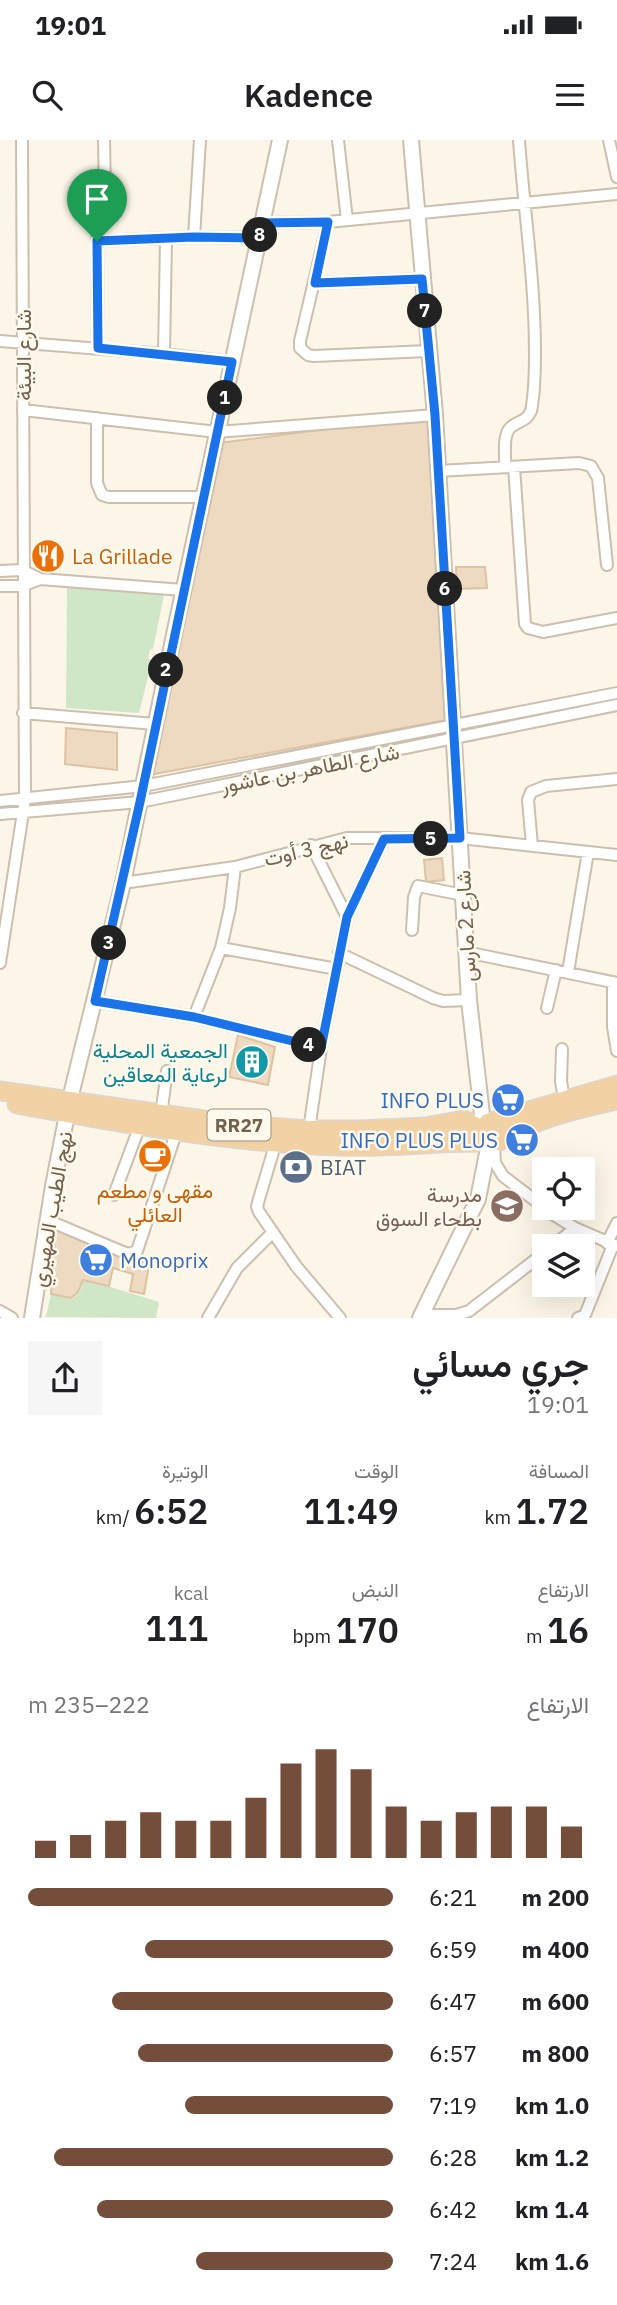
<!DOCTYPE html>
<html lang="ar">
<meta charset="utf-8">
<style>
body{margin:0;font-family:"IBM Plex Sans",Vazirmatn,sans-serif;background:#f6f6f6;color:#202124;direction:rtl;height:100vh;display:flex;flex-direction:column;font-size:26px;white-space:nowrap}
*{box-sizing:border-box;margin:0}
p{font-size:23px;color:#757577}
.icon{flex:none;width:38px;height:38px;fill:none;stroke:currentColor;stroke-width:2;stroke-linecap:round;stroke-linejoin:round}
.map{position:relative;height:1178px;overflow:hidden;direction:ltr}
.panel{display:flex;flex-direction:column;background:#fff;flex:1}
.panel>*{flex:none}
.fabs{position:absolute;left:532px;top:1017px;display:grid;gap:14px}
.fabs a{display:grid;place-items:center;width:63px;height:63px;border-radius:0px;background:#fff;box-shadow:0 7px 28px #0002;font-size:35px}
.pin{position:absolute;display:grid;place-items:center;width:60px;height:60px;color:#fff;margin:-72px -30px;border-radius:50% 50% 50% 0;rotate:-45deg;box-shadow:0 0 7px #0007}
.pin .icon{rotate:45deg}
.km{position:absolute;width:35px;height:35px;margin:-18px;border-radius:50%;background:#222;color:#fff;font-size:19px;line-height:35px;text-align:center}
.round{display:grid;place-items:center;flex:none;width:74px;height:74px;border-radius:0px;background:#f6f6f6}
.headline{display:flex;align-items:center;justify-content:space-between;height:119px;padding:0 28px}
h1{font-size:38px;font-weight:600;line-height:52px}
.metrics{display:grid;grid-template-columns:repeat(3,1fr);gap:10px;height:119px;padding:7px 28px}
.metrics div{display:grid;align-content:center}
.metrics b{font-size:35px;font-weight:600}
.metrics small{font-size:19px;font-weight:400}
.metrics p{font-size:19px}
.chart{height:196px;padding:14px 28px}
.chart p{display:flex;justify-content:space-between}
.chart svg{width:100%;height:126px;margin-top:7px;stroke:#744e3a;stroke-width:6}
ul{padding:0 28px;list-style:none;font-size:23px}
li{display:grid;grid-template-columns:112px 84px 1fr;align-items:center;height:52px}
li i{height:18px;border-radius:9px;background:#744e3a}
.status{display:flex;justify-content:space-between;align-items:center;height:49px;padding:0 35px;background:#fff;direction:ltr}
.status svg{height:19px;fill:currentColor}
header{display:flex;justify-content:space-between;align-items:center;height:91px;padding:0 28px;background:#fff;font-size:32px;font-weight:600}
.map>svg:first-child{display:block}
.green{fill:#cfe7c6}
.building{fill:#eed9c1;stroke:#dfc2a2;stroke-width:2}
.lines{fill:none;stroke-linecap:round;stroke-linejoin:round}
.minor-casing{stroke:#ccbfae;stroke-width:14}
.tertiary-casing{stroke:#ccbfae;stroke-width:18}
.trunk-casing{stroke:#dbd6d1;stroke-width:21}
.minor{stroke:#fff;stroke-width:10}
.tertiary{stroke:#fff;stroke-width:14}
.trunk{stroke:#f2d2a4;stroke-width:18}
.route-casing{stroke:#fff;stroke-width:14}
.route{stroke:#1a73e8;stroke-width:9}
.labels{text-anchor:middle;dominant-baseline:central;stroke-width:5;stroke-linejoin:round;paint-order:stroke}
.shield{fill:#fef9ed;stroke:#9d8e7d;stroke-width:2}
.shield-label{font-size:19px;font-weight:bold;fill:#73604d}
.street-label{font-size:21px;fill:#73604d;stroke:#fef9ed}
.food-label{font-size:21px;fill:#c56008;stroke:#fef9ed;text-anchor:start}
.culture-label{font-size:21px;fill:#0d838f;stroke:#fef9ed;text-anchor:end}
.shop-label{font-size:21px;fill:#366cbe;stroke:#fef9ed;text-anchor:end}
.service-label{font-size:21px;fill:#4e5e75;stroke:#fef9ed;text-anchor:start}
.education-label{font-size:21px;fill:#785e54;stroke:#fef9ed;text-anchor:end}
</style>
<div class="status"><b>19:01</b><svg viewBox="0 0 49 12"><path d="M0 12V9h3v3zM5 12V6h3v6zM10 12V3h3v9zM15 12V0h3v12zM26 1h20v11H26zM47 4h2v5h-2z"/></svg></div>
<header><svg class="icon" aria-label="menu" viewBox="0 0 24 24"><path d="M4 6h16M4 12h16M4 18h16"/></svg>Kadence<svg class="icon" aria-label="search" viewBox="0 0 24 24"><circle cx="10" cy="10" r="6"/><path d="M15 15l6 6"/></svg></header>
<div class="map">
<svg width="617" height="1178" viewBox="0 0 617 1178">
<rect width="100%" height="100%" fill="#fbf6e7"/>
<!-- green -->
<path class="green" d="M67,446l97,9 -11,54 -3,1 -2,8 4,3 -13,52 -73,-5z
M85,1139l74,23 -3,16 -110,-1 5,-23 21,5 8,-8z"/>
<!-- building -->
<path class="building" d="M434,275l18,304 -303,56 70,-332z
M456,427h29l2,21 -30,1z
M66,588l51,5v37l-52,-6z
M442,718l2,22 -18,2 -2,-22z
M238,895l37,12 -7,38 -39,-8z
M56,1085l77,31 16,10 -5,28 -14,-3 3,-17 -20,-6 -4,18 -26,-6 -5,12 -7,6 -20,-4z"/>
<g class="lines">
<!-- minor casing -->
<g class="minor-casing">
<path id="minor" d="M338,0l9,80
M609,0l8,37
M328,82l-28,119v7l8,7 6,1 114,-5
M262,83l66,-1 289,-28
M194,97l6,-97
M97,101l8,-50 -1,-51
M315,143l107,-4
M0,201l164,13 68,8
M98,209l-1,-108 97,-4 65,1
M164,214l2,-115
M23,270l194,22 218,-17
M97,278v65l5,12 7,2h94
M505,327c1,-12 -4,-36 9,-42 8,-5 13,-5 17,-14 4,-19 4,-40 4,-59 0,-71 -11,-141 -16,-212
M514,327l11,157 3,4 15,4 74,-14
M438,331l141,-8 12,3 7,12 9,87
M0,431l22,-1 18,9 143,11
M0,446h22l18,-7
M23,573l132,11
M0,661l143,-15 474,-93
M0,674l140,-12 477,-97
M311,705l36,72
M532,706l-4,-46 3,-8 15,-6 71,-7
M123,743l112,-16 112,-29h113l157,17
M412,790l2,-33 4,-11 45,9
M221,808l116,21
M466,812l151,31
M339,813l94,45 10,3 26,-1
M0,823l25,-164 -3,-659
M568,832l20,-120
M613,842v45l4,24
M95,861l99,16 127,31
M547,868l9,-38
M194,877l27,-69 9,-40 5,-41
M562,909l-1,32 3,19
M161,975l6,-44
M309,990l12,-82 26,-131 37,-78
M276,1002l-17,57 -2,8 2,5 37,54 44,52
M494,1006l1,17 8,13 51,39 21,13 42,18
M114,1055l26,-70
M47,1080l76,32 6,2 8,-3 40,-121
M607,1103l10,-20
M553,1106l22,-18
M0,1171l12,7
M422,1175h34l13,-4 75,-58
M208,1178l29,-50 36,-36
M578,1178l7,-3 28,-70"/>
</g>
<!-- tertiary casing -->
<g class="tertiary-casing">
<path id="tertiary" d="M411,0l24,275 34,585 14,124
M32,1178l21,-132 17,-87 53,-216 52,-253 105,-490
M420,1178l58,-119 10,-51"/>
</g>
<!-- trunk casing -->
<g class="trunk-casing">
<path id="trunk" d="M0,951l238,34 71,5h51l65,-3 39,-7 14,8
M17,964c106,19 214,39 322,42 46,2 92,-4 138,-4
M488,983l129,-38
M499,1001c37,-23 76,-32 118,-41"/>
</g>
<!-- minor -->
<use href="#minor" class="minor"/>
<!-- tertiary -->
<use href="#tertiary" class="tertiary"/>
<!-- trunk -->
<use href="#trunk" class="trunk"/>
</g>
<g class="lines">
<!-- route casing -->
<g class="route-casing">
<path id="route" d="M328,82l-13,61 107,-4 13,136 25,423 -76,1 -37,78 -26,131 -127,-31 -99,-16 45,-199 92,-440 -134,-14 -1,-107 97,-4 65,1 3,-15z"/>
</g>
<!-- route -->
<use href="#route" class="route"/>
</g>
<!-- icons -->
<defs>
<g id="restaurant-disc" transform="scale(1.75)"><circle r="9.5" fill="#e8710a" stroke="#fef9ed"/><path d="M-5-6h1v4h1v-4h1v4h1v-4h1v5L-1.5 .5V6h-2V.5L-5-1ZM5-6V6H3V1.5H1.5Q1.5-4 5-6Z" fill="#fff"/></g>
<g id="building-disc" transform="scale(1.75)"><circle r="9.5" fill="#0f9aa8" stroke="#fef9ed"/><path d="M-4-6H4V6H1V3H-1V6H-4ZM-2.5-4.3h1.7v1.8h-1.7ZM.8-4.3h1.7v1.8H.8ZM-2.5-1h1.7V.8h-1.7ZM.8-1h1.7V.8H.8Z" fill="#fff"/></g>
<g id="supermarket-disc" transform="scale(1.75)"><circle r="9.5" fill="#3f7fe0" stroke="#fef9ed"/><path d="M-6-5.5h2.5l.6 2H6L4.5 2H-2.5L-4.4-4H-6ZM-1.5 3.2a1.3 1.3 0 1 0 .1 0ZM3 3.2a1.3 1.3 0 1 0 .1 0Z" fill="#fff"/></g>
<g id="cafe-disc" transform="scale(1.75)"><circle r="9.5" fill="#e8710a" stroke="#fef9ed"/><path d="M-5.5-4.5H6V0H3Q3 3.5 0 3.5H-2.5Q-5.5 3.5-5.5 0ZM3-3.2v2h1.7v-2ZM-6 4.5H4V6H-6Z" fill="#fff"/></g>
<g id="bank-disc" transform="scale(1.75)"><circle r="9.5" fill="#5c6f8a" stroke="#fef9ed"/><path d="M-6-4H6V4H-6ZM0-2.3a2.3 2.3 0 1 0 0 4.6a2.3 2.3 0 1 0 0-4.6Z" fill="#fff"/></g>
<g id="school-disc" transform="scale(1.75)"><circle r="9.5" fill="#8d6e63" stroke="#fef9ed"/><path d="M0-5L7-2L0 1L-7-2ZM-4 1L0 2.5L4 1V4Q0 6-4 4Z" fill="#fff"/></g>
</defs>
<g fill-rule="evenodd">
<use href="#restaurant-disc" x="48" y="416"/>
<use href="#building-disc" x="252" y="922"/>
<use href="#supermarket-disc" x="508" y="960"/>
<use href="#supermarket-disc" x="522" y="1000"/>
<use href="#cafe-disc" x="155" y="1016"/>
<use href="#bank-disc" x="296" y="1027"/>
<use href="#school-disc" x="507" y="1066"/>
<use href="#supermarket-disc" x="96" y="1120"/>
</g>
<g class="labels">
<!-- shield labels -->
<rect class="shield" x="207.5" y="969.5" width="63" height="31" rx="5"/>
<g class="shield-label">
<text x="239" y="985">RR27</text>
</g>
<!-- street labels -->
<g class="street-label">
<text transform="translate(23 215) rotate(-90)">شارع البيئة</text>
<text transform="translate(310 628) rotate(-11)">شارع الطاهر بن عاشور</text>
<text transform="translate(306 709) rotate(-13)">نهج 3 أوت</text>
<text transform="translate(465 786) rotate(-93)">شارع 2 مارس</text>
<text transform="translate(51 1069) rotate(-80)">نهج الطيب المهيري</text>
</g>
<!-- food labels -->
<g class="food-label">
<text x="72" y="416">La Grillade</text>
<text x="155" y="1050" text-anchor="middle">مقهى و مطعم<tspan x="155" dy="24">العائلي</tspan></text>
</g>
<!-- culture labels -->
<g class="culture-label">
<text x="228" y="910">الجمعية المحلية<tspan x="228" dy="24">لرعاية المعاقين</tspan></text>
</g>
<!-- shop labels -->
<g class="shop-label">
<text x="484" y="960">INFO PLUS</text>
<text x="498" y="1000">INFO PLUS PLUS</text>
<text x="120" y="1120" text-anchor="start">Monoprix</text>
</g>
<!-- service labels -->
<g class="service-label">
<text x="320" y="1027">BIAT</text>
</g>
<!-- education labels -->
<g class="education-label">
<text x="482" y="1054">مدرسة<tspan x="482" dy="24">بطحاء السوق</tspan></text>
</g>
</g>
</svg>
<div class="fabs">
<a><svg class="icon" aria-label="locate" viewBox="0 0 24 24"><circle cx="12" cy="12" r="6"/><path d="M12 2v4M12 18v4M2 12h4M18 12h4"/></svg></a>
<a><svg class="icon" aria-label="layers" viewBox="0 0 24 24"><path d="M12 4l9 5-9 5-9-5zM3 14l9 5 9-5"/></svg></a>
</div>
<div class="pin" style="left:97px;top:101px;background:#1e9e55"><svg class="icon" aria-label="arrive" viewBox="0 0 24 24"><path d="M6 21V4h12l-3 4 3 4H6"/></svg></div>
<b class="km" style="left:225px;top:258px">1</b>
<b class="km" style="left:166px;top:530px">2</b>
<b class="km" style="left:109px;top:803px">3</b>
<b class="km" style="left:309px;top:905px">4</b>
<b class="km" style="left:431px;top:699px">5</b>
<b class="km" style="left:445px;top:449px">6</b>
<b class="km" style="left:425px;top:171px">7</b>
<b class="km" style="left:260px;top:95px">8</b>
</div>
<section class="panel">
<div class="headline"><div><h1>جري مسائي</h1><p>19:01</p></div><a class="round"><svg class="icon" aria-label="share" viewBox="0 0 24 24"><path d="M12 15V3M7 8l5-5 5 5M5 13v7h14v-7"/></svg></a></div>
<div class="metrics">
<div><p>المسافة</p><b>1.72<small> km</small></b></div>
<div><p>الوقت</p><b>11:49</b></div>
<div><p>الوتيرة</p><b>6:52<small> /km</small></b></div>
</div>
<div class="metrics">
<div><p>الارتفاع</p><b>16<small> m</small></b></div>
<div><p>النبض</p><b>170<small> bpm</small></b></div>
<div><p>kcal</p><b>111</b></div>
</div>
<div class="chart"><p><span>الارتفاع</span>222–235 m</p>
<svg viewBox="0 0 160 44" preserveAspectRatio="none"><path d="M5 44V38M15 44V36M25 44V31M35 44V28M45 44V31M55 44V31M65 44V23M75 44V11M85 44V6M95 44V13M105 44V26M115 44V31M125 44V28M135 44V26M145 44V26M155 44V33"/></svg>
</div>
<ul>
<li><b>200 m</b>6:21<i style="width:100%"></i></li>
<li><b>400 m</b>6:59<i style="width:68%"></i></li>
<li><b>600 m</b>6:47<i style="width:77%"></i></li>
<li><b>800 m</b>6:57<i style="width:70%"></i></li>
<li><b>1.0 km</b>7:19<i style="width:57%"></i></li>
<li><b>1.2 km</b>6:28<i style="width:93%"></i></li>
<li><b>1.4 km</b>6:42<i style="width:81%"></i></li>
<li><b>1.6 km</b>7:24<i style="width:54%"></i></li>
</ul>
</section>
